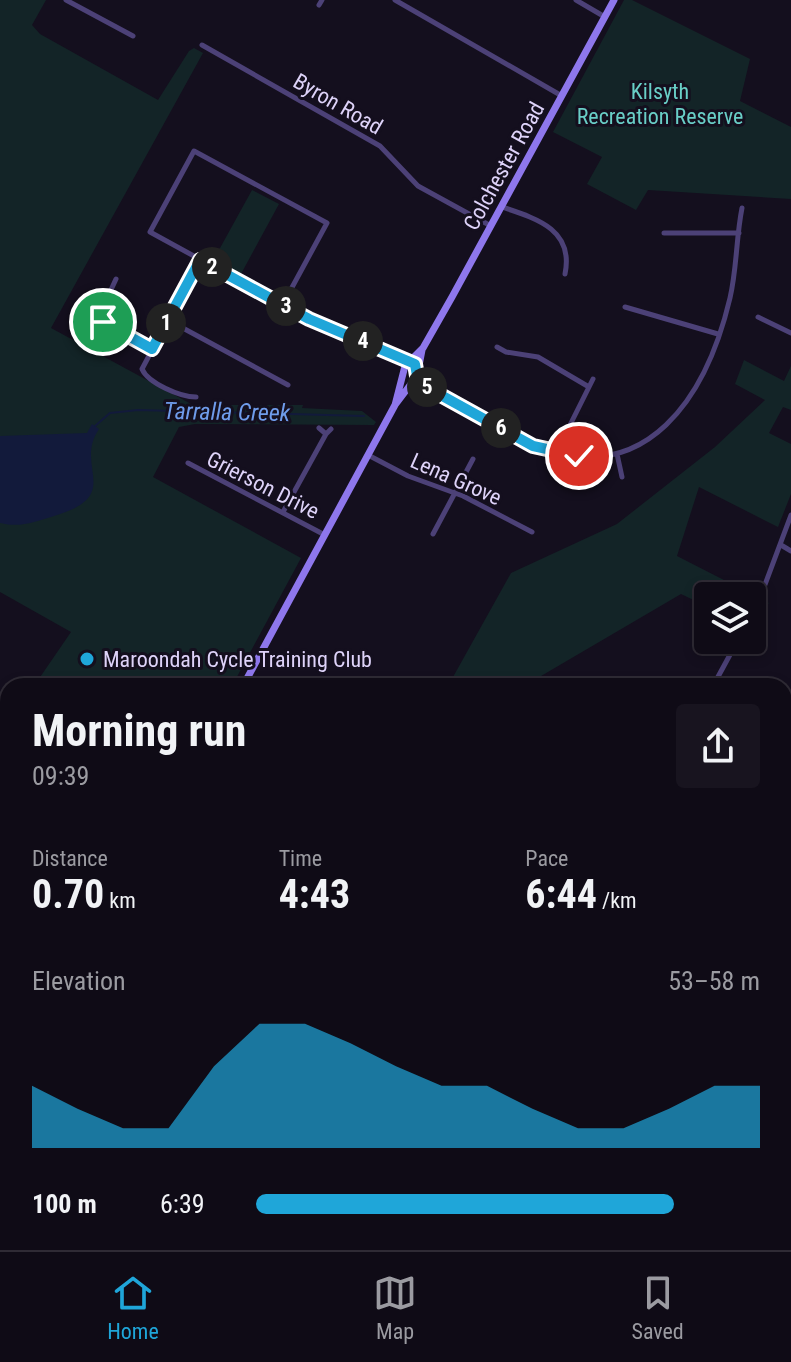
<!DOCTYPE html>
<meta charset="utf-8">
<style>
body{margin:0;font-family:"Roboto Condensed",sans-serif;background:#18141f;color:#f1f3f6;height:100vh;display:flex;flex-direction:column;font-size:30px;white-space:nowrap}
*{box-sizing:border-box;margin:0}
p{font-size:26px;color:#9b9ba1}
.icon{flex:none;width:44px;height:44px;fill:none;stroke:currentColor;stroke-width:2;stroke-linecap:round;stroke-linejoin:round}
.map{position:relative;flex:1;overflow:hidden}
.panel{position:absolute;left:0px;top:678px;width:792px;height:572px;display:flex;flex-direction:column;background:#0f0b16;border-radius:24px 24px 0 0;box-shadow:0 4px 12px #0003,0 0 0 2px #2f2b35}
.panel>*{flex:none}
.tools{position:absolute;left:694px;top:582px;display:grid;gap:16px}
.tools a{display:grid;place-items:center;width:72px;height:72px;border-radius:8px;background:#0f0b16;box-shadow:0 4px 12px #0003,0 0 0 2px #2f2b35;font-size:40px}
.pin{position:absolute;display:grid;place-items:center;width:68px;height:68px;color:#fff;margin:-34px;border:4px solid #fff;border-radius:50%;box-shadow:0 2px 8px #0007}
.km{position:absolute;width:40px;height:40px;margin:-20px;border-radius:50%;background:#222;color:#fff;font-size:22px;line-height:40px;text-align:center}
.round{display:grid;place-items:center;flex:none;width:84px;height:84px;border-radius:8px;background:#18141f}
.summary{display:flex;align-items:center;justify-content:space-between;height:136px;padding:0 32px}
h1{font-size:44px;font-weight:700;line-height:60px}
.stats{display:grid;grid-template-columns:repeat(3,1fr);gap:12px;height:136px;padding:8px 32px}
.stats div{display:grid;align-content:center}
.stats b{font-size:40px;font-weight:700}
.stats small{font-size:22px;font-weight:400}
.stats p{font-size:22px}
.chart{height:224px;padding:16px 32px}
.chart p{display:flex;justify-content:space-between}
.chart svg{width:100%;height:144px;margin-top:8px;fill:#1fa6d9;opacity:.7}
ul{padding:0 32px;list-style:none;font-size:26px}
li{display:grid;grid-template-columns:128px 96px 1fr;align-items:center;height:60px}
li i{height:20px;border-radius:10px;background:#1fa6d9}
.tabs{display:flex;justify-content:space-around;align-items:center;height:112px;border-top:2px solid #2f2b35;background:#0f0b16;font-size:22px;color:#9b9ba1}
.tabs a{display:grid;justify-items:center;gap:4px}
.tabs .current{color:#1fa6d9}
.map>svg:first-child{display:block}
.green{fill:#132427}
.water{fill:#121a3b}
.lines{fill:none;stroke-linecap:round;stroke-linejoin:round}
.stream{stroke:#121a3b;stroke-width:2}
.street{stroke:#4c4177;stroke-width:5}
.secondary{stroke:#8e77ec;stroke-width:7}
.route-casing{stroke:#fff;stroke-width:16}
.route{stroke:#1fa6d9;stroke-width:10}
.poi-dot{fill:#1fa6d9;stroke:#140f1e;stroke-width:3}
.labels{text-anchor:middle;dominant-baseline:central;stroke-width:6;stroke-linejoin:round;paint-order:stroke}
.park-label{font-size:22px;fill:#69cec7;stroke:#140f1e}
.street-label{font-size:22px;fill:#ded3f9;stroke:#140f1e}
.poi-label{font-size:22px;fill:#ded3f9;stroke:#140f1e;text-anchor:start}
.water-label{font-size:24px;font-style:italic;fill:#6f9ceb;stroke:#140f1e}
</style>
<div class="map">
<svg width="791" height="1250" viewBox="0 0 791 1250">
<rect width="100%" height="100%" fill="#140f1e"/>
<!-- green -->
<path class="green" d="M0,0h46l-14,25 8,9 118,66 31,-49 5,-3 9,5 -152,275 142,77h110l-1,3 60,3 14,11 -2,3 -179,-1 -16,3 -26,50 148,81 -69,128h-198l37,-54 -71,-40z
M624,0h8l118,59 -10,42 51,26v72l-143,-9 -12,20 -49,-26 15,-27 -49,-25z
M252,190l27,14 -38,70 -27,-15z
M744,360l40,21 7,-15v44l-8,-3 -14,26 22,11v50l-13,33 -79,-40 -22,69 92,47 -17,15v-22h-44l-2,10 -25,-12 -157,92h-76l63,-113 106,-49 98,-77 50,-47 -30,-16z
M8,723v64l-8,-4v-49z"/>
<!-- water -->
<path class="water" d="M92,424l7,5c-26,38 26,66 -45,87 -20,6 -33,12 -54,7v-87l87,-3z"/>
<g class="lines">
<!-- stream -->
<path class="stream" d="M95,426l15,-13 28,-3 226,6"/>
<!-- street -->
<path class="street" d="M66,0l67,36
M395,0l167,96
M576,0l29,17
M319,5l3,-5
M202,45l178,101 38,40 73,40
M502,207c36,12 72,23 63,67
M664,233h75
M116,279l-18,39 54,31
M283,304l44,-81 -133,-72 -44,81 159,87 99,44
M625,307l93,27
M758,317l33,16
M168,320l120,65
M497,347l9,5 32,5 51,30 -22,44 -6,22
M412,383l16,5c34,19 70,44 106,58 114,44 173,-51 196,-148 7,-30 6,-60 12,-90
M589,387l4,-8
M196,397c-16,0 -48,-14 -54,-28l58,-109
M319,428l7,6 5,-5
M617,454l5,23
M368,455l40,21 55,20 69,36
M188,463l135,71
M283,512l43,-78
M433,534l40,-75
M781,545l10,6
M760,598l31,-83
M713,686l25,-46
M784,772l7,3
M784,901l7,4
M784,1032l7,-13
M784,1071l7,4
M332,1242l15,8
M724,1242l14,8
M616,1250l5,-8"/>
<!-- secondary -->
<path class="secondary" d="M395,405l10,-39 18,-18 29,-51 162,-297
M243,686l152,-281 22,-29 5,-26
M0,1132l8,-14"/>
</g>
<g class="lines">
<!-- route casing -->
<g class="route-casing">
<path id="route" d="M103,322l49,27 48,-89 109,59 106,45 2,12 11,12 105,58 46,10"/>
</g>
<!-- route -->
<use href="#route" class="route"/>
</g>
<!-- markers -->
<circle class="poi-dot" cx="87" cy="659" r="8"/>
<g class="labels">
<!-- park labels -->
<g class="park-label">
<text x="660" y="91">Kilsyth<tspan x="660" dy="25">Recreation Reserve</tspan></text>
</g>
<!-- street labels -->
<g class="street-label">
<text transform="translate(338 104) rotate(30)">Byron Road</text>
<text transform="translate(504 166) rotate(-61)">Colchester Road</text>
<text transform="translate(456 479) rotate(24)">Lena Grove</text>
<text transform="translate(263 485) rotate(27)">Grierson Drive</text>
</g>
<!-- poi labels -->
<g class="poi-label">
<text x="103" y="659">Maroondah Cycle Training Club</text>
</g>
<!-- water labels -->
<g class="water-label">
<text transform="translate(227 412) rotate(1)">Tarralla Creek</text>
</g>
</g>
</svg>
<div class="tools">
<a><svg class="icon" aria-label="layers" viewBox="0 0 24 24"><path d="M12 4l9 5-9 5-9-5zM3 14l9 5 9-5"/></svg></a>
</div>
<div class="pin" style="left:103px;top:322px;background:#1e9e55"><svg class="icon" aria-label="arrive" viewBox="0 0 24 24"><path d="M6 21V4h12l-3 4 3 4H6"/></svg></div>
<div class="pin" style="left:579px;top:456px;background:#d93025"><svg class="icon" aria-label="check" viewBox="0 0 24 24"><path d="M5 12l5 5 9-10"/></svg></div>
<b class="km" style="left:166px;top:323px">1</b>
<b class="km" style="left:212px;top:267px">2</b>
<b class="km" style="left:286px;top:306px">3</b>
<b class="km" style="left:363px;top:341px">4</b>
<b class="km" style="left:427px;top:387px">5</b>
<b class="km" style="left:501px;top:428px">6</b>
<section class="panel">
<div class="summary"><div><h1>Morning run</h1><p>09:39</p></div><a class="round"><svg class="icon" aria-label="share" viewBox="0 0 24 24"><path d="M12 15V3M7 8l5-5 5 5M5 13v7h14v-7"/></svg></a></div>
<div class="stats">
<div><p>Distance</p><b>0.70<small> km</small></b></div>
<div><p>Time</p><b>4:43</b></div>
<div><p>Pace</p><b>6:44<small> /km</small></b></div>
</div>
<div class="chart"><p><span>Elevation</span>53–58 m</p>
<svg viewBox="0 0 160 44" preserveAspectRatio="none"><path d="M0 44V25L10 32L20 38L30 38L40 19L50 6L60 6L70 12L80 19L90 25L100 25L110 32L120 38L130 38L140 32L150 25L160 25V44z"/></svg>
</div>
<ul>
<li><b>100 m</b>6:39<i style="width:83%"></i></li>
</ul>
</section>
</div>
<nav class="tabs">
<a class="current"><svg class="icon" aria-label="home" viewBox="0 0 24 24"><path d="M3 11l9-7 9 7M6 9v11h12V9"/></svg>Home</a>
<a><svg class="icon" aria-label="map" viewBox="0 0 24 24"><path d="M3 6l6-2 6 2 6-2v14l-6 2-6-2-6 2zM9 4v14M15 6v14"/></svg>Map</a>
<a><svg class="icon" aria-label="saved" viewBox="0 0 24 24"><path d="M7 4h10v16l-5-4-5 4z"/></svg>Saved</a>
</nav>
